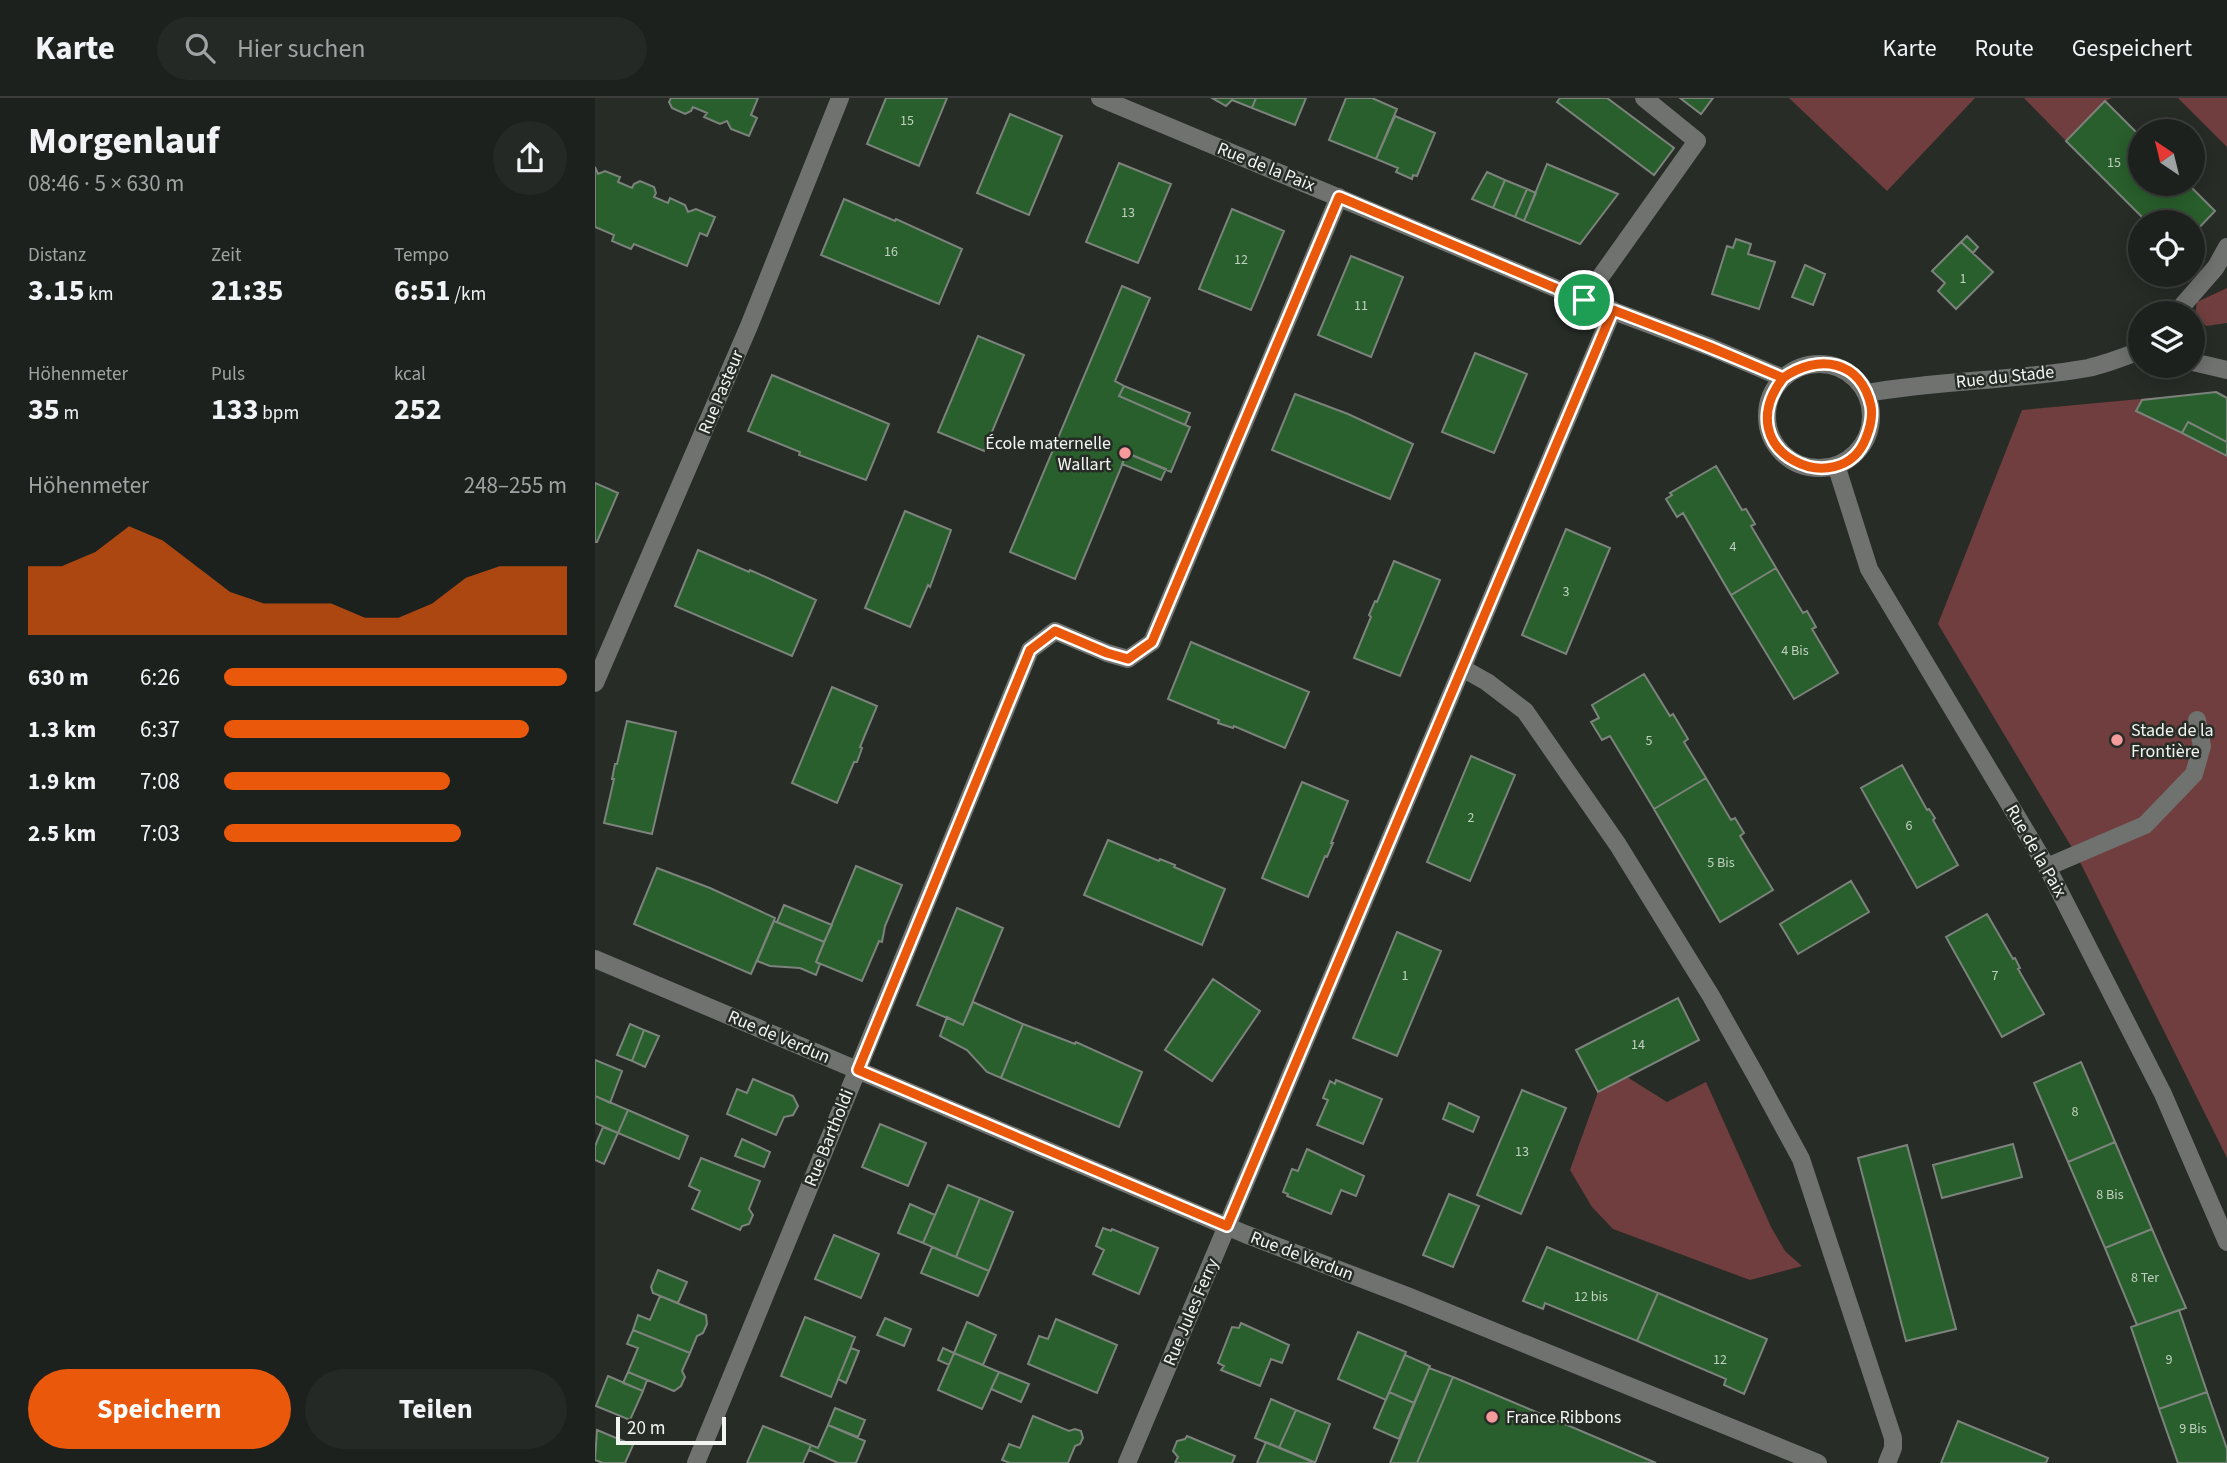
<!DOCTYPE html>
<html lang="de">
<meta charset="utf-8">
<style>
body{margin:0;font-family:"Source Sans 3",sans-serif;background:#252926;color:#f1f3f6;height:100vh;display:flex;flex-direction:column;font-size:26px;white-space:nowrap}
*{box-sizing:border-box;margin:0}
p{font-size:23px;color:#a0a3a4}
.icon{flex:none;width:38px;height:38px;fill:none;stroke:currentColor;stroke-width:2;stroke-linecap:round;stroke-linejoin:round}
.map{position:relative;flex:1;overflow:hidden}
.details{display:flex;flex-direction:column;background:#1d211d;width:595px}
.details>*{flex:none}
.needle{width:46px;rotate:325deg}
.fabs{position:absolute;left:1533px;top:21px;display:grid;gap:14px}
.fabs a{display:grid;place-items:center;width:77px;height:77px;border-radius:50%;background:#1d211d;box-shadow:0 4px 18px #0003,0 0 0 2px #3b3e3b;font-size:35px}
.scale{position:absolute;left:21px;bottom:18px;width:110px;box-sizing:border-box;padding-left:7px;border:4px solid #f2f5f2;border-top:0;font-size:19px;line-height:24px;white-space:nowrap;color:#f2f5f2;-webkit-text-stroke:5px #272c27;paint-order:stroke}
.pin{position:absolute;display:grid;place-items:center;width:60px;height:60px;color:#fff;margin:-30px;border:4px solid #fff;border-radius:50%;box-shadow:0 2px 7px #0007}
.round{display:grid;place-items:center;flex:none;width:74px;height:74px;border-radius:37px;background:#252926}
.head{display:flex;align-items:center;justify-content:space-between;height:119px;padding:0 28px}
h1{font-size:38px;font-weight:700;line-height:52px}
.figures{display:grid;grid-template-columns:repeat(3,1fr);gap:10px;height:119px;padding:7px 28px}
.figures div{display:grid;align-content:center}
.figures b{font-size:30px;font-weight:700}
.figures small{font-size:19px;font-weight:400}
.figures p{font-size:19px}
.chart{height:196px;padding:14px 28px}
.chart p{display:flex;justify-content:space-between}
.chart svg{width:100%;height:126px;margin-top:7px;fill:#ea580c;opacity:.7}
.primary-button{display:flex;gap:14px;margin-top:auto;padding:14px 28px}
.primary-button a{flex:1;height:80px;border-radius:42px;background:#ea580c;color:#fff;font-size:28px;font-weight:700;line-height:80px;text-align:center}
.primary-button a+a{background:#252926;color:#f1f3f6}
ul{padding:0 28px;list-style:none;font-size:23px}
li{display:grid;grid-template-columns:112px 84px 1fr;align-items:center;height:52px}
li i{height:18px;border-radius:9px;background:#ea580c}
header{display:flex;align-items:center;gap:42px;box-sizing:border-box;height:98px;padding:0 35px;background:#1d211d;border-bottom:2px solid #3b3e3b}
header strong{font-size:33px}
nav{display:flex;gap:38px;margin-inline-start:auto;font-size:24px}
.search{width:490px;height:63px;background:#252926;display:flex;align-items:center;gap:18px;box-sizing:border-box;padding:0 24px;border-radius:38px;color:#a0a3a4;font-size:26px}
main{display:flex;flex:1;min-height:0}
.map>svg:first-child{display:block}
.green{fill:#703e3e}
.building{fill:#295f2c;stroke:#7c827c;stroke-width:2}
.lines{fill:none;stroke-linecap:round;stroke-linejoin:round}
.lane{stroke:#6f726f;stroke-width:18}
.street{stroke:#6f726f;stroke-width:18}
.route-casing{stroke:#fff;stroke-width:14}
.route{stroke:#ea580c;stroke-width:9}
.poi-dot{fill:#f59b9b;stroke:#272c27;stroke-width:2.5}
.labels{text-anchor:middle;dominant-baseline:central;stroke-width:5;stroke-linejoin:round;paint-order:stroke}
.number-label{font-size:14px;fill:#c0d0c0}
.street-label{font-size:18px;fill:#f2f5f2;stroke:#272c27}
.poi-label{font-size:18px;fill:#f2f5f2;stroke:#272c27;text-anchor:start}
</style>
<header>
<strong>Karte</strong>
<div class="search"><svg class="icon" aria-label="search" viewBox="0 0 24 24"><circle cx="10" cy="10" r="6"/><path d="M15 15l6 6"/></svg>Hier suchen</div>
<nav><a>Karte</a><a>Route</a><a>Gespeichert</a></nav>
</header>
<main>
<section class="details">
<div class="head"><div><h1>Morgenlauf</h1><p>08:46 · 5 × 630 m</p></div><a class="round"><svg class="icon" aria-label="share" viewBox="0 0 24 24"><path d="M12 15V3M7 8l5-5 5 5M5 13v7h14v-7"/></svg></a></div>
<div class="figures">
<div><p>Distanz</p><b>3.15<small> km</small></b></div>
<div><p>Zeit</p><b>21:35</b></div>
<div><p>Tempo</p><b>6:51<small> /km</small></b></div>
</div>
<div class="figures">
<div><p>Höhenmeter</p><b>35<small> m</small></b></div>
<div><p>Puls</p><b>133<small> bpm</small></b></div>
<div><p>kcal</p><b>252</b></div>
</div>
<div class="chart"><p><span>Höhenmeter</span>248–255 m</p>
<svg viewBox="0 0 160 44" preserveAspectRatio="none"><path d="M0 44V20L10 20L20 15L30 6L40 11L50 20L60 29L70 33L80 33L90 33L100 38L110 38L120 33L130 24L140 20L150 20L160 20V44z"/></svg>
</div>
<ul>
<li><b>630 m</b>6:26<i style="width:100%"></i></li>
<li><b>1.3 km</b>6:37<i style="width:89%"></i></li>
<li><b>1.9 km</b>7:08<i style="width:66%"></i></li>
<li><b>2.5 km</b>7:03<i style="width:69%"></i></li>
</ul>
<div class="primary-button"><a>Speichern</a><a>Teilen</a></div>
</section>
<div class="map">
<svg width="1632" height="1365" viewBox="0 0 1632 1365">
<rect width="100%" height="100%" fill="#272c27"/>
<!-- green -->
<path class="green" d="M1194,0h186l-88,93z
M1429,0h88l-7,3 -39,40z
M1583,0h49v49z
M1632,190v35l-21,3 -11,-12 2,-12z
M1621,294l11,6v760l-150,-302 -139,-232 84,-214z
M1032,979l40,25 39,-20 65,145 14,24 17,15 -52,14 -137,-51 -21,-22 -22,-37 28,-78z"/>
<!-- building -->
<path class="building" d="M76,0h87l-7,17 6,3 -8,18 -18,-7 -4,-8 -7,3 -16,-7 3,-4 -14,-6 -2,4 -6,3 -13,-6 -3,-6z
M291,0h61l-28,68 -52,-22z
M617,0h44l-4,10 -20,-8 -6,6z
M661,0h50l-11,27 -43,-17z
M751,0h26l25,11 -21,50 -47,-19z
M965,0h47l67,50 -20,27 -97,-73z
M1085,0h33l-12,16z
M1510,3l35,35v48h48l27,27 -22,23v-12h-46l-81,-81z
M415,16l52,22 -33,79 -52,-22z
M800,18l40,17 -18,43 -4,-1 -1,4 -16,-7 2,-4 -22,-9z
M524,65l52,21 -33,79 -52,-21z
M952,66l71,30 -38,50 -56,-23z
M0,69l3,7 7,-3 15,6 -2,5 14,6 2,-4 6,-3 14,6 2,6 -2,4 14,6 2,-5 15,7 3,7 8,-3 19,8 -8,19 -7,-3 -13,33 -53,-22 -3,5 -19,-8 2,-6 -19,-8z
M892,74l18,8 -12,28 -21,-9z
M910,82l22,9 -12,28 -22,-9z
M932,91l9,4 -12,28 -9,-4z
M249,101l51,22 1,-2 66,30 -23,55 -118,-49z
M637,111l52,22 -33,79 -52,-21z
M1372,138l11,11 -5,6 -12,-11z
M1141,141l15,5 -3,10 27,8 -16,47 -47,-15 15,-48 6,2z
M1366,144l32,30 -37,37 -18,-18 7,-8 -13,-12z
M756,158l52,21 -32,80 -53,-22z
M1210,167l20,9 -12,31 -21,-8z
M527,188l28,12 -35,83 9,5 -5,10 71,31 -19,45 -44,-19 -52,126 -65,-27z
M383,238l46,19 -40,96 -46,-19z
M880,255l52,21 -33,79 -52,-21z
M177,277l117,49 -23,56 -67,-25 1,-3 -52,-21z
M529,288l66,27 -5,12 -66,-29z
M1621,294l11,6v44l-39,-20 -6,11 -46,-22 6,-11z
M700,296l53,20 65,30 -23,55 -118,-49z
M1593,324l39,20v14l-45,-23z
M532,355l39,16 -5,11 -39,-16z
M1121,368l26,44 4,-1 9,15 -4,2 25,42 -45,27 -48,-82 -6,4 -11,-18 6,-4 -2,-2z
M0,385l23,10 -21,49h-2z
M310,413l46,19 -21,57 -2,-2 -18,42 -45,-19z
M971,431l44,19 -44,106 -44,-19z
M103,452l51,22 1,-2 66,30 -24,56 -117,-50z
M799,463l46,19 -40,96 -46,-18 17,-41 -2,-2 6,-14 2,1z
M1181,470l27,45 4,-2 9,16 -4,2 26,44 -44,26 -63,-104z
M596,544l118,50 -24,56 -51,-22 -1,2 -15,-5 1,-3 -51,-21z
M1049,576l26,42 3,-2 15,25 -4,3 22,36 -52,31 -44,-73 -8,4 -11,-18 8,-4 -7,-13z
M237,589l45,19 -17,41 2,1 -5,14h-3l-17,41 -45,-20z
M32,623l49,11 -24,102 -48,-11 10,-44h-2l3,-15h2z
M876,658l44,19 -45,106 -43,-19z
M1307,667l25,45 2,-1 6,9 -2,2 25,45 -41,23 -56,-100z
M1111,680l25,42 4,-2 9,15 -4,3 33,54 -53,32 -66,-113z
M707,684l46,19 -17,42h2l-6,14 -2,-1 -17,41 -46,-19z
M513,742l51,21 1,-2 15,6 -1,2 51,22 -23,56 -118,-50z
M261,768l46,19 -17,41 -3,16 -3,-1 -17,40 -46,-19z
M62,770l53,20 65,30 -24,56 -117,-50z
M1256,783l18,31 -71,42 -18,-30z
M189,807l48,20 -8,17 -47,-20z
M362,810l46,20 -40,97 -46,-20z
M1392,816l26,45 2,-1 5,10 -2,1 26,45 -42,23 -56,-100z
M179,823l50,21 -8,20 4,2 -4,11 -16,-7 -30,-2 -13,-5z
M802,834l44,19 -44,105 -44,-18z
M618,881l47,32 -48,70 -47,-31z
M1083,900l21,42 -101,52 -22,-42z
M378,904l50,22 -22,54 -14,-6 -20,-22 -27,-14 7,-19 16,8z
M35,926l14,6 -12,31 -15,-6z
M428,926l52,20 1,-2 66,30 -23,55 -118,-49z
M49,932l15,6 -14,31 -13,-6z
M0,962l27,11 -12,32 -15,-7z
M1486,964l34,80 -47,20 -34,-79z
M158,981l40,17 5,10 -5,9 -9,2 -8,18 -49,-21 10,-25 10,4z
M741,982l46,19 -19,45 -46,-19 11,-25 -5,-2 7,-17 5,3z
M927,992l44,18 -45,106 -44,-19z
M0,998l33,14 -10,23 -23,-10z
M854,1005l30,14 -6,15 -30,-13z
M33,1012l60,26 -9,23 -61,-26z
M285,1026l46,19 -18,43 -46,-19z
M8,1029l15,6 -14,31 -9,-4v-14z
M147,1041l28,13 -6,15 -29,-11z
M1520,1044l37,87 -47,19 -37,-86z
M1418,1046l9,33 -80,21 -9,-33z
M1312,1047l49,184 -50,12 -48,-183z
M712,1051l57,27 -8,20 -15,-6 -10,24 -44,-18 1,-2 -5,-2 9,-23 6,2z
M106,1060l59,23 -11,28 4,6 -4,9 -7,2 -2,4 -48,-21 8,-18 -11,-5z
M353,1087l32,13 -24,59 -33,-14z
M854,1096l30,12 -26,61 -30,-12z
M385,1100l33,14 -24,59 -33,-14z
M315,1106l25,11 -12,28 -25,-10z
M508,1130l8,3 1,-2 46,19 -19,46 -46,-20 11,-24 -8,-4z
M1557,1131l34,79 -49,17 -32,-77z
M239,1137l45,19 -18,44 -46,-19z
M337,1149l57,24 -11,25 -57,-23z
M952,1149l111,46 -21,48 -92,-38 -2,6 -20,-8z
M63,1172l29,12 -9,21 -25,-10 -2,-6z
M1063,1195l109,46 -23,55 -20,-9 2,-6 -89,-38z
M65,1198l46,19 1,9 -4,9 -6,3 -7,17 -57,-23 5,-15 12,5z
M1584,1212l28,82 -48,17 -28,-82z
M210,1219l50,20 -24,60 -50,-21z
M290,1220l26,11 -7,17 -27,-11z
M461,1221l61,26 -20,48 -69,-29 11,-28 9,3z
M372,1224l29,13 -13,30 -29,-12z
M646,1225l48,22 -7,18 -11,-4 -11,27 -39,-16 3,-4 -6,-3 14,-36 7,1z
M38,1232l57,23 -8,18 3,6 -4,9 -7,5 -46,-19 10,-24 -11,-4z
M763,1234l48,20 -20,48 -48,-21z
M256,1250l8,3 -13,32 -8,-4z
M348,1250l11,5 -5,12 -11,-5z
M359,1255l45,19 -17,37 -44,-19z
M810,1257l25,11 -16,37 -25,-11z
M834,1270l24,9 -36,86h-27z
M33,1274l19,8 -4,11 -20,-8z
M404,1274l30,12 -8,18 -30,-13z
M13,1278l35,15 -13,29 -34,-14z
M858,1279l107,45 96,41h-239z
M794,1294l25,11 -15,36 -25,-11z
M1612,1294l20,57v14h-49l-19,-54z
M676,1301l25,11 -17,38 -24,-10z
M240,1310l30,12 -7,17 -30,-12z
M701,1312l34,14 -15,39 -36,-15z
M438,1318l36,15 6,-2 6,2 2,7 -3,6 -5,2 -7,17h-58l-8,-3 7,-16 11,4z
M1363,1323l90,37 -2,5h-105z
M233,1327l37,16 -9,22h-18l-29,-13 2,-5 7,3z
M168,1328l48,19 -8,18h-56z
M2,1332l36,15 -8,18h-22l-8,-3z
M592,1338l48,20 -3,7h-57l3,-6 -5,-6 4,-10 8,-2z
M671,1344l48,20v1h-57z"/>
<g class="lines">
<!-- lane -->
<path class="lane" d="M989,202l113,-159 -53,-43
M1598,264l34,8
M1452,769l98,-42 49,-51 8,-28 -5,-26"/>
<!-- street -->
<path class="street" d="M505,0l484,202 126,47 73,31
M1581,215l40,-46 11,-20
M1172 318a52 52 0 1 1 104 0a52 52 0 1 1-104 0Z
M1272,295c73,-13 148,-12 221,-25 18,-4 35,-11 52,-17
M1241,367l33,104 178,298 116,227 64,148
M867,570l25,14 38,29 93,134 93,151 45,80 45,83 92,279v10l-6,15
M0,585l154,-357 91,-228
M0,861l650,275 162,62 411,167
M101,1365l334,-813 25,-19 52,22 21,6 24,-17 187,-445
M532,1365l486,-1153"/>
</g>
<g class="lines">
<!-- route casing -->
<g class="route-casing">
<path id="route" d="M989,202l-245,-103 -187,445 -24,17 -21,-6 -52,-22 -25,19 -172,420 369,156 386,-916 97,37 73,31c-57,75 58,125 83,60 4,-10 7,-21 5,-32 -10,-46 -53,-53 -88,-28 -66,-28 -132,-55 -199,-78"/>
</g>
<!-- route -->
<use href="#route" class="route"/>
</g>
<!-- markers -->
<g class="poi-dot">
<circle cx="530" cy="355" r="7"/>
<circle cx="1522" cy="642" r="7"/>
<circle cx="897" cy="1319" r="7"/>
</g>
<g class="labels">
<!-- number labels -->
<g class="number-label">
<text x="312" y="23">15</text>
<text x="1519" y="65">15</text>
<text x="533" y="115">13</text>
<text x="296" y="154">16</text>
<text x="646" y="162">12</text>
<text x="1368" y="181">1</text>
<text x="766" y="208">11</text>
<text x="1138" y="449">4</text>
<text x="971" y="494">3</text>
<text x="1200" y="553">4 Bis</text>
<text x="1054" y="643">5</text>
<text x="876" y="720">2</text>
<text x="1314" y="728">6</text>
<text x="1126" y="765">5 Bis</text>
<text x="810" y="878">1</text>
<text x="1400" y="878">7</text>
<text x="1043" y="947">14</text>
<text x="1480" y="1014">8</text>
<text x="927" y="1054">13</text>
<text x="1515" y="1097">8 Bis</text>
<text x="1550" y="1180">8 Ter</text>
<text x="996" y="1199">12 bis</text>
<text x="1125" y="1262">12</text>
<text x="1574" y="1262">9</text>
<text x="1598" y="1331">9 Bis</text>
</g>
<!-- street labels -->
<g class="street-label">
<text transform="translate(671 69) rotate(22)">Rue de la Paix</text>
<text transform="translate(1410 279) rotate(-6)">Rue du Stade</text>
<text transform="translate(126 294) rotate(-67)">Rue Pasteur</text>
<text transform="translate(1441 753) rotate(60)">Rue de la Paix</text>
<text transform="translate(184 939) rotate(23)">Rue de Verdun</text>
<text transform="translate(234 1040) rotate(-68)">Rue Bartholdi</text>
<text transform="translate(707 1158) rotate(21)">Rue de Verdun</text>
<text transform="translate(596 1214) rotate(-67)">Rue Jules Ferry</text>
</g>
<!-- poi labels -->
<g class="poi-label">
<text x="516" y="345" text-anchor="end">École maternelle<tspan x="516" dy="21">Wallart</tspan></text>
<text x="1536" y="632">Stade de la<tspan x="1536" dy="21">Frontière</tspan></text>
<text x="911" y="1319">France Ribbons</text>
</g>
</g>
</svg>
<div class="fabs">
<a><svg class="needle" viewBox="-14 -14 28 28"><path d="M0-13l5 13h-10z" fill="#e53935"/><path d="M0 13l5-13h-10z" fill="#a0a3a4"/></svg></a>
<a><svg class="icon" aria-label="locate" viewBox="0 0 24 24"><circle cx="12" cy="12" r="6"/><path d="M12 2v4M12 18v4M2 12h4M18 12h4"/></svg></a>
<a><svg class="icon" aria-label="layers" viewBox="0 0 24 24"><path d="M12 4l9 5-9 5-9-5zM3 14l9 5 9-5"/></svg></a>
</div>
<div class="scale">20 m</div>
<div class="pin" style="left:989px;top:202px;background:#1e9e55"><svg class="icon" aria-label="arrive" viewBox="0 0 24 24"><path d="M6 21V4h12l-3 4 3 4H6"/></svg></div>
</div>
</main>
